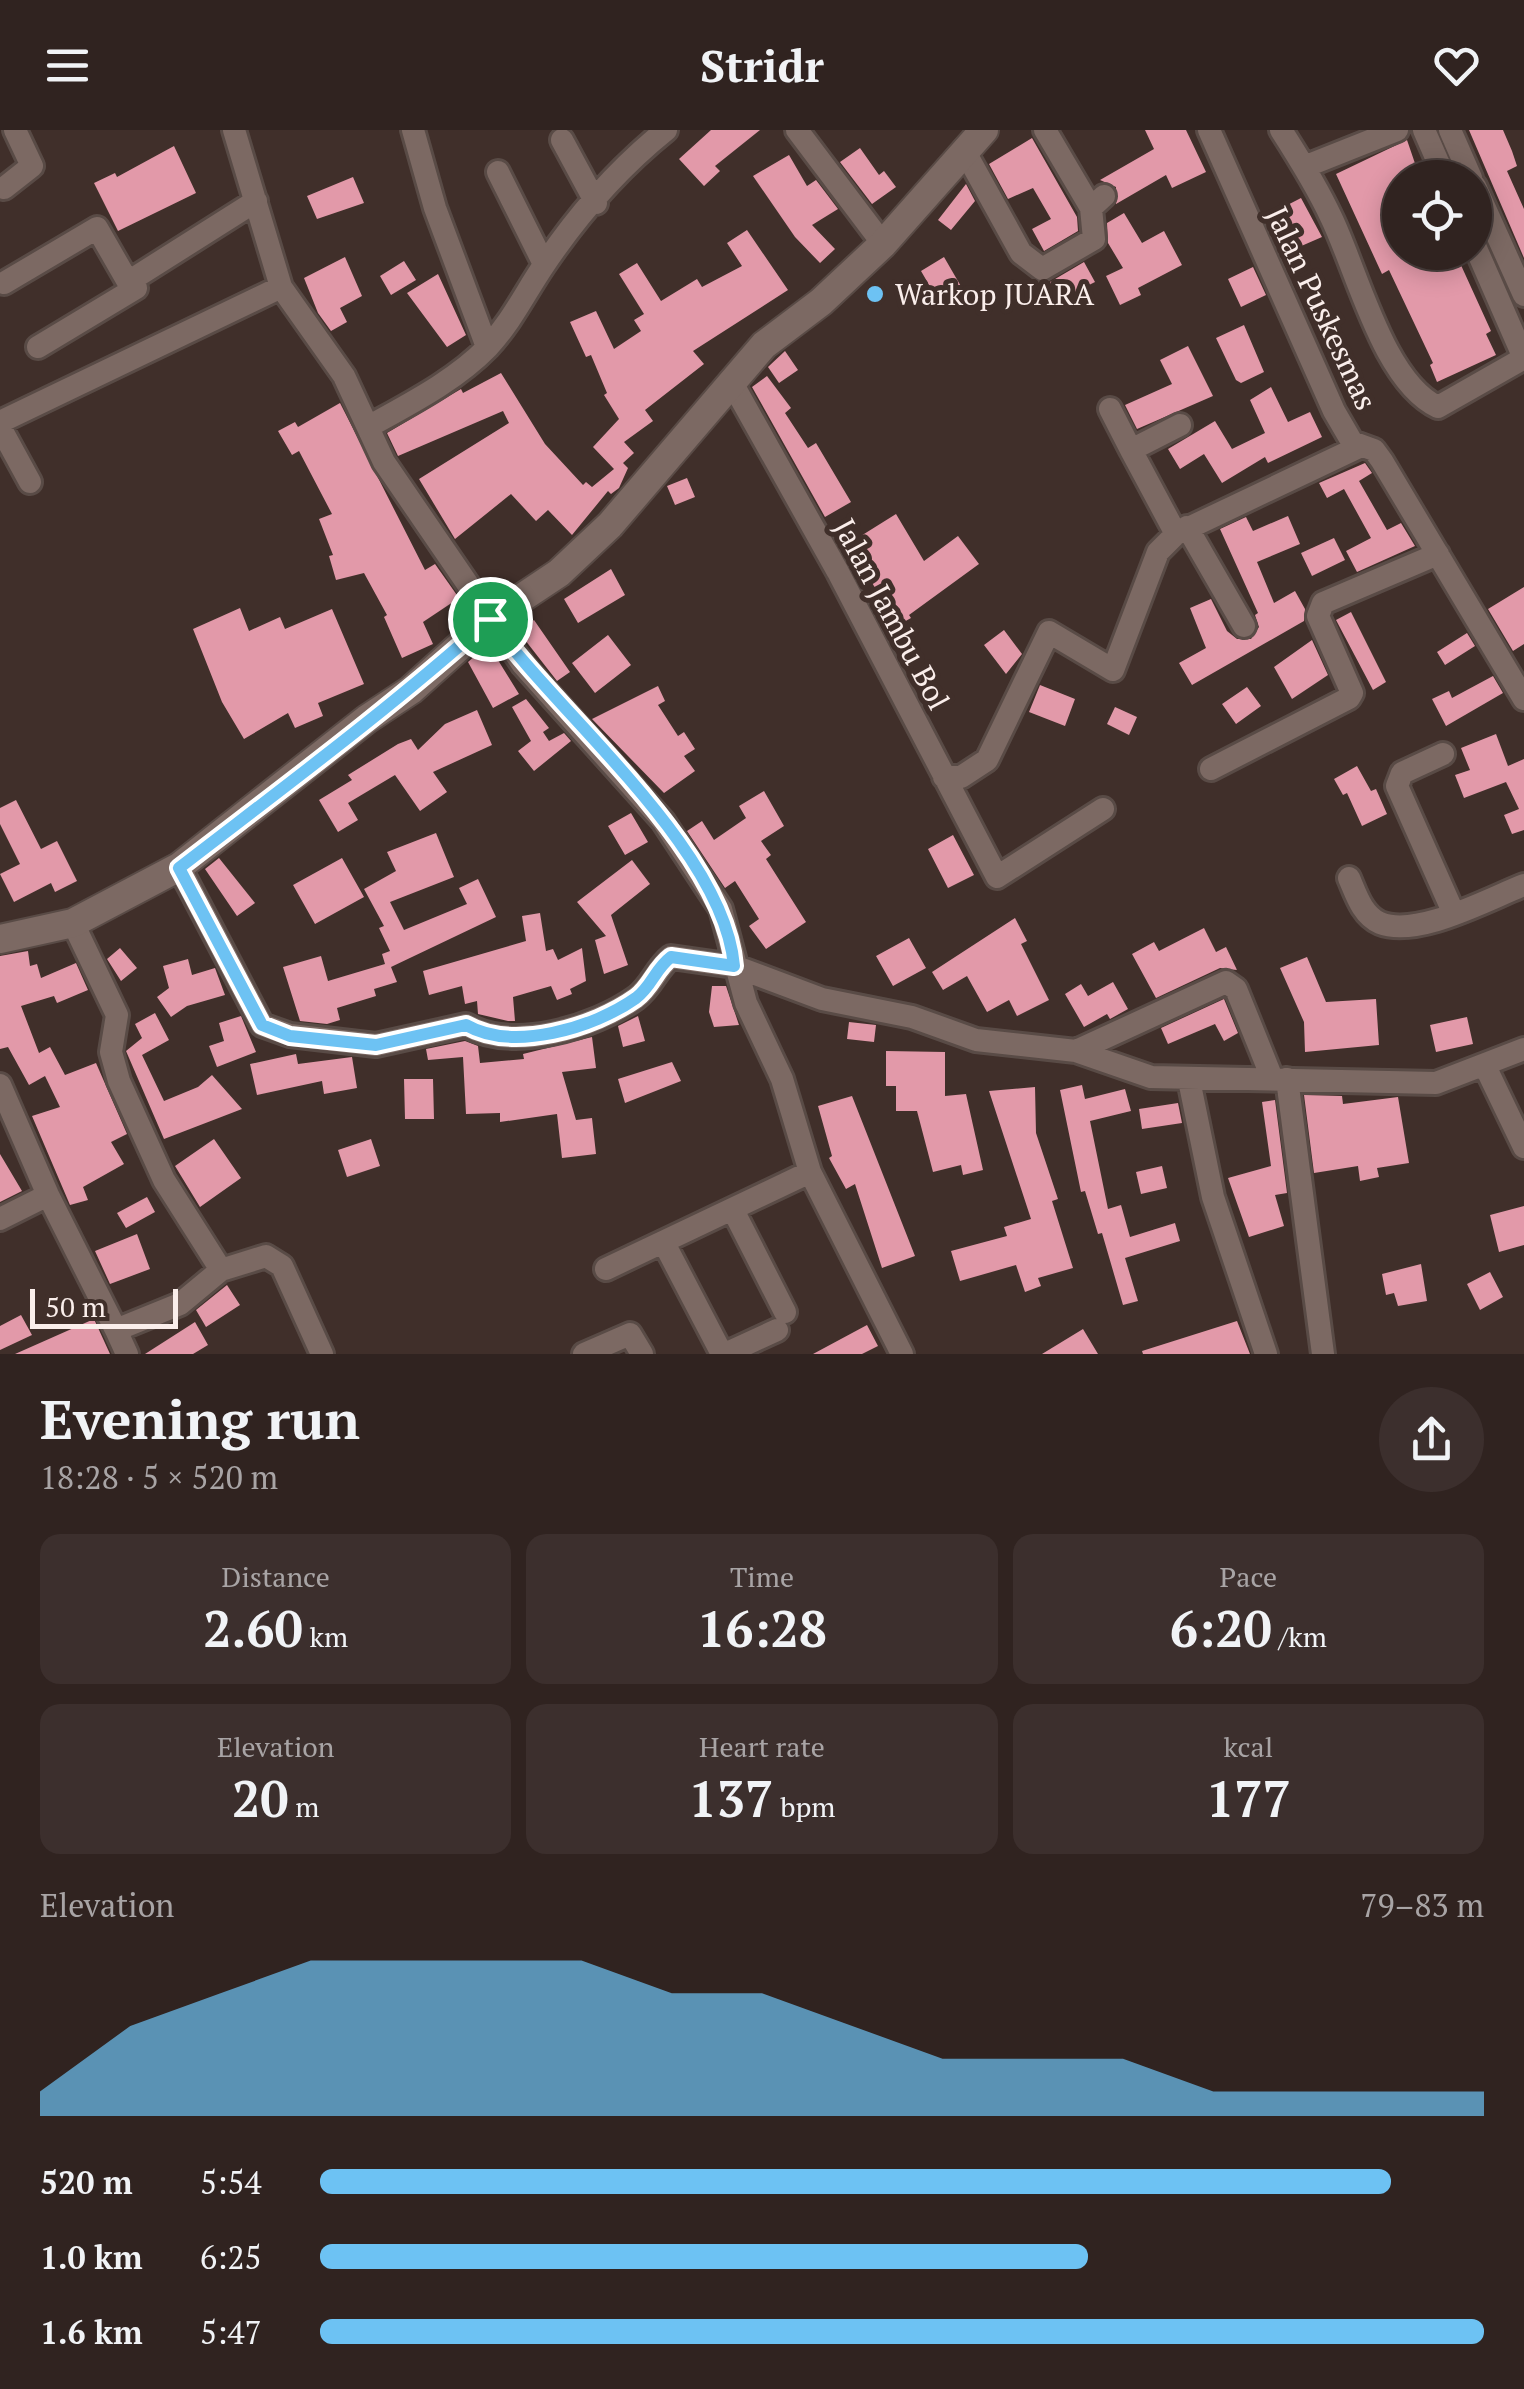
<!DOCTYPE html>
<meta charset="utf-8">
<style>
body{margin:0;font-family:"PT Serif",serif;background:#3c2f2d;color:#f1f3f6;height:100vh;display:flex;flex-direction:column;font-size:38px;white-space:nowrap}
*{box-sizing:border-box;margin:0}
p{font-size:32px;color:#a8a4a5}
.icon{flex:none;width:55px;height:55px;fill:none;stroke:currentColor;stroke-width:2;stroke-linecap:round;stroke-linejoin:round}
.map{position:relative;height:1224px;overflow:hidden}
.side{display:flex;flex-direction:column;background:#302320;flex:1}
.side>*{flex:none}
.fabs{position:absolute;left:1382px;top:30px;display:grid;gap:20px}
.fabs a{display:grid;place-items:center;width:110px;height:110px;border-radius:50%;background:#302320;box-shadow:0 5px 25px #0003,0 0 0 2px #4b403e;font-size:50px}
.scale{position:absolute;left:30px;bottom:25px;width:148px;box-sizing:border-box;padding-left:10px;border:5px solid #faeeeb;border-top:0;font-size:28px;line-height:35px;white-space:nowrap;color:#faeeeb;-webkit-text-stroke:8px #402f2a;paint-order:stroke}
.pin{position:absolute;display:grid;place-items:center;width:85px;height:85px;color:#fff;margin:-42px;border:5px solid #fff;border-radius:50%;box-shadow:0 2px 10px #0007}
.round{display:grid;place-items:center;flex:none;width:105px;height:105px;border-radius:52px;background:#3c2f2d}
.head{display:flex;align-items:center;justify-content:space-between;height:170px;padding:0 40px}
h1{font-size:55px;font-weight:600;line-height:75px}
.metrics{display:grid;grid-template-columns:repeat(3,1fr);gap:15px;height:170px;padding:10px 40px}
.metrics div{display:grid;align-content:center;border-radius:20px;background:#3c2f2d;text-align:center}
.metrics b{font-size:50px;font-weight:600}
.metrics small{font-size:28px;font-weight:400}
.metrics p{font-size:28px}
.chart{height:280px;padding:20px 40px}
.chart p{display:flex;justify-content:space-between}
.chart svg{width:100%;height:180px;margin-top:10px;fill:#6dc2f3;opacity:.7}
ul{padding:0 40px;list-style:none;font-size:32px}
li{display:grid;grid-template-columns:160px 120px 1fr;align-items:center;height:75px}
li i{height:25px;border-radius:12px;background:#6dc2f3}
header{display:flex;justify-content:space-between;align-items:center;height:130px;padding:0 40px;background:#302320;font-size:45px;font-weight:600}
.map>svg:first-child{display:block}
.building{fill:#e299a9}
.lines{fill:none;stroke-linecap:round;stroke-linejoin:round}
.minor-casing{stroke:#594b46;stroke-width:28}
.tertiary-casing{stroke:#594b46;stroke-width:32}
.minor{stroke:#7c6963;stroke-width:22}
.tertiary{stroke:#7c6963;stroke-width:28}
.route-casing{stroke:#fff;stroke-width:20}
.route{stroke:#6dc2f3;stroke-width:12}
.poi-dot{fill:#6dc2f3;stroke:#402f2a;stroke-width:4}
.labels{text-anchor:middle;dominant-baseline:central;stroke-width:10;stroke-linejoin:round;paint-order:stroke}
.poi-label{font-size:30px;fill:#faeeeb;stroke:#402f2a;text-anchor:start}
.street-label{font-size:30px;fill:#faeeeb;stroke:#402f2a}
</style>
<header><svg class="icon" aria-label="menu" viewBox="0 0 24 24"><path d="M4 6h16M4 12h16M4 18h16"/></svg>Stridr<svg class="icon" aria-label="heart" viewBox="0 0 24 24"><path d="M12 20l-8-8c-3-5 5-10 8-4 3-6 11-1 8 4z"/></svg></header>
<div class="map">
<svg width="1524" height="1224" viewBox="0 0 1524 1224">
<rect width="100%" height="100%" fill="#402f2a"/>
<!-- building -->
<path class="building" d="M711,0h49l-45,36 5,5 -16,15 -25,-27z
M1145,0h41l20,42 -34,16 -6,-13 -50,29v-17l-16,-7 54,-31z
M1469,0h34l9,21 5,15 -10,5 17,38v49z
M1032,8l45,79 1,14 -34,20 -12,-22 19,-10 -18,-31 -25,11 -19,-35z
M1407,10l13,38h-20v74h55l36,79 -5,3 10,21 -59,27 -7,-17 3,-2 -44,-93 -7,4 -46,-100z
M174,16l22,47 -78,38 -24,-48 21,-10 2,4z
M860,18l19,27 5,-4 12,16 -24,17 -32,-42z
M789,25l18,31 9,-6 22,29 -26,16 23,24 -15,14 -25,-26 -42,-61z
M353,47l11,26 -47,16 -10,-23z
M966,54l9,17 -24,29 -13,-10z
M1301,68l21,39 -39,17 -19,-37z
M1124,83l18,30 22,-12 18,34 -44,23 3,7 -21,10 -14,-29 17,-8 -15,-25 -1,-20z
M747,100l41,60 -95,61 11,13 -59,46 8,11 -29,21 10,11 -11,10 5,5 -9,20 -8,6 -3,-3 -36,44 -24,-25 -12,11 -25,-27 -56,45 -36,-60 90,-56 -6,-12 -105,45 -11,-23 74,-44 2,4 38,-20 44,71 38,41 3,-3 6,5 22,-18 -21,-22 26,-28 -15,-24 3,-2 -16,-38 -5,2 -16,-35 26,-11 18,38 27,-18 -7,-11 10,-6 -25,-40 18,-11 24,38 36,-22 5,8 40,-21 -15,-23z
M345,127l17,39 -22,12 7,14 -16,9 -13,-18 -14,-35z
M944,127l22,38 -23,14 -22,-38z
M404,131l12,19 -25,15 -11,-19z
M1084,132l11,20 -36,18 -9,-18z
M1253,137l13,28 -25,12 -13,-28z
M438,144l28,61 -19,12 -40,-54z
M1244,195l20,47 -23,11 -5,-3 -20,-42z
M1188,216l25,50 -76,33 -12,-24 47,-21 -12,-24z
M785,221l13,19 -19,13 -11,-16z
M767,246l24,32 -6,5 23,35 8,-5 35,59 -26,15 -73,-130z
M1271,257l17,35 22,-10 12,25 -54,26 -3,-6 -43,26 -18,-29 -24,15 -12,-20 47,-28 17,28 33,-16 -15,-33z
M340,273l85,167 10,-6 24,34 -36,24 10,22 -31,14 -18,-41 3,-2 -23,-42 -28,7 -7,-24 4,-1 -14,-36 13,-5 -33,-63 -7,4 -14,-24 17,-9 3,5z
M1365,333l7,10 -13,8 28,49 14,-7 14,23 -58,26 -11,-21 25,-13 -27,-49 -17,9 -8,-15z
M687,348l8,19 -20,8 -8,-19z
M896,384l28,47 34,-25 21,28 -70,51 2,3 -25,14 -14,-27 10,-6 -34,-55z
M1288,386l12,28 -43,18 17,41 21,-12 10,18 -1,12 -112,64 -13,-22 27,-15 -16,-40 21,-9 16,32 10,8h14l8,-12 -4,-12 3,-2 -38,-84 26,-12 7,14z
M1334,408l11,22 -33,16 -11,-23z
M611,439l14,26 -47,28 -14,-24z
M1524,457v57l-11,7 -25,-42z
M240,478l9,23 31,-14 5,12 47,-20 32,75 -46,19 5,13 -28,12 -7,-15 -44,26 -22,-37 -29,-73z
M1351,482l35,70 -13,8 -37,-70z
M534,490l36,52 -13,9 -39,-50z
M1004,500l18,24 -16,20 -22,-29z
M1467,503l8,13 -30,19 -8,-13z
M608,505l23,30 -36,28 -23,-30z
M1312,510l16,35 -36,24 -18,-32z
M488,514l31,50 -26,14 -25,-46z
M1493,546l10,17 -57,33 -14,-27 17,-8 3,7z
M1040,555l35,14 -10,27 -36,-14z
M658,556l7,15 -7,4 20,31 6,-4 11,17 -11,7 11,15 -31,22 -72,-74z
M1247,557l14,19 -25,18 -14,-20z
M526,569l23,29 -6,4 6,9 15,-8 7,8 -37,30 -16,-20 13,-10 -19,-34z
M1115,577l22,10 -8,18 -22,-11z
M477,580l15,35 -59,27 14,20 -27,19 -25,-36 -47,28 10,17 -20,12 -19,-32 33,-20 -4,-5 50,-31 13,-5 7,11 27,-26z
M1496,604l12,32 16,-7v71l-12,4 -8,-19 15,-6 -13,-27 -42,16 -9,-23 15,-5 -9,-22z
M1357,636l14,25 5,-2 11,25 -25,12 -15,-33 -4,2 -9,-16z
M764,661l20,35 -23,15 10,14 -5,4 40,63 -40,27 -17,-23 10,-7 -24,-38 -10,7 -38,-57 15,-10 12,19 32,-22 -7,-12z
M16,670l25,49 16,-8 20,40 -22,11 -4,-9 -37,19 -14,-28 20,-10 -20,-40v-16z
M631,683l17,29 -23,13 -17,-29z
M436,703l18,44 -64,25 14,28 63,-26 -8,-16 19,-9 18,38 -105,50 6,15 -23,7 2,7 -39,12 3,12 -13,4 -27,-3 -17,-54 38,-11 7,25 57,-17 -3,-10 8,-3 -11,-23 5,-2 -20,-37 32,-18 -9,-19z
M953,705l21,40 -26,13 -20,-39z
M219,728l36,45 -18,13 -32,-47z
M342,728l22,39 -49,27 -22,-39z
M632,730l18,24 -39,31 17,50 -24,9 -9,-34 11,-4 -29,-34z
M540,783l6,38 7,-2 5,11 24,-12 4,33 -16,8 2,5 -15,6 -6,-14 -38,11 2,24h-7l-30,-7 -1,-13 -12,3 -3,-18 -33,9 -6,-24 103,-30 -4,-25z
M1015,788l12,23 -6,3 28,56 -32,16 -8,-16 -22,12 -20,-36 -24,14 -11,-18z
M1204,798l12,24 10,-5 11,23 -17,-2 -64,30 -24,-44 22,-12 5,9z
M909,808l17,30 -33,18 -17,-30z
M120,818l17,20 -16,13 -14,-22z
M28,821l2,15 7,-2 4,14 35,-15 12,27 -31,13 -3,-7 -33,10 18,47 11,-6 15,28 31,-12 31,71 -16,8 13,22 -41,23 5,13 -18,5 -38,-89 28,-9 -15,-31 -16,9 -21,-38 -8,2v-93z
M1307,827l19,45 50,-3 3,46 -74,7 -1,-30 -24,-54z
M188,829l4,16 23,-7 10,27 -38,11 -16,11 -14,-20 12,-9 -6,-22z
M1113,852l15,27 -18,10 -3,-5 -23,13 -19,-33 16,-10 7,12z
M712,856h14l13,39 -25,2 -5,-15z
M1224,869l14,34 -14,8 -9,-17 -47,20 -7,-16z
M155,883l14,27 -27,15 22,46 34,-14 14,-12 30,34 -78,30 -38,-88 16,-13 -7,-14z
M241,886l15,36 -39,15 -8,-21 15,-5 -5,-18z
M638,886l7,25 -22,6 -5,-21z
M1467,887l6,27 -37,8 -6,-27z
M849,892l27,3 -2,17 -27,-3z
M592,907l4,31 -34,4 14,48 16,-2 4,36 -34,4 -5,-44 -57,8v-9l-34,1 -3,-57 -35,3 -2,-11 39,-8 13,5 2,17 44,-4 -1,-5z
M886,921l59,1v44l21,-2 17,76 -20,5 -2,-10 -28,7 -16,-61h-21v-25h-10z
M296,924l2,10 54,-7 5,31 -33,6 -2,-13 -65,14 -7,-31z
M672,932l9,19 -56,22 -7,-24z
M404,949h29l1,40h-29z
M1082,955l3,14 40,-10 6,22 -41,10 18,88 13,-4 9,32 45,-14 5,18 -55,17 13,43 -15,4 -21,-72 -4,1 -13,-43 -4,1 -21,-102z
M1035,957l1,46 22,66 -6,2 21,67 -35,10 3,8 -16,6 -9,-27 -56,16 -9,-30 56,-15 -3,-9 27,-8 -42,-128z
M1304,965l38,1 1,8 55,-7 11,66 -32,5 2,9 -19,4 -2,-15 -44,7z
M852,966l63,160 -33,12 -27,-84 -9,5 -17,-31 3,-2 -14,-50z
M1275,970l12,93 -12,2 9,31 -35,11 -21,-59 43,-12 -9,-64z
M1178,973l4,20 -40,6 -3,-20z
M214,1009l27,39 -41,29 -25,-41z
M371,1009l9,27 -33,11 -9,-27z
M0,1024l22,37 -22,11z
M1162,1036l5,22 -26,6 -5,-22z
M147,1067l8,15 -29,16 -9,-15z
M1524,1076v39l-25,7 -9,-37z
M137,1104l13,35 -40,15 -15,-33z
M1421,1134l6,37 -29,5 -4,-13 -8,2 -4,-21z
M1490,1142l13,25 -23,13 -13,-26z
M227,1155l13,20 -34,22 -10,-17z
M21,1185l11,20 -32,15v-24z
M94,1189l16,35h-95z
M1237,1191l13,33h-107l-1,-3z
M195,1192l13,23 -15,9h-48z
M867,1195l11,21 -16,8h-49z
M1083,1199l15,25h-56z"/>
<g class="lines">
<!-- minor casing -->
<g class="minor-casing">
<path id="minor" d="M234,0l47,157 63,89 40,86 139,203 140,156 58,88 25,94 36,76 28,93 92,182
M413,0l22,78 52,139
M797,0l86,114
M1045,0l46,78 13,-12
M1209,0l125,281 18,31 22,8 8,11 142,238
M1281,0c18,28 36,57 50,87 26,53 52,164 107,190l86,-49
M1424,0l21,48
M1450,0l21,48
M562,10l34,63
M964,20l57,103 21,16 52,-30 -3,-31
M1304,37l93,-37
M498,42l46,92
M1475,56l49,109
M4,58l28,-22 -17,-36
M1475,116l49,112
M4,153l93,-55 31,54
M38,217l98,-59 -8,-6 128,-81
M731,251l107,191 159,305 106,-68
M1110,279l21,41 49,-25
M0,292l281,-135
M0,297l30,55
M368,297c41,-23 87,-46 120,-80 24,-26 37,-54 56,-82 33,-49 76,-98 122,-135
M1131,320l45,84
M1187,397l57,99
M1443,624l-41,19 -5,13 57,128
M1211,639l138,-71 3,-5 -34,-77 5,-13 115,-49
M944,647h17l26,-17 62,-128 64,38 45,-118 18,-18 185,-88
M179,737l83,158 28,10 86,10 90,-20c47,27 128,3 170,-27 16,-12 20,-29 35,-41l63,9 88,33 90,18 64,23 100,11 75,26 285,6 88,-34
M1349,748c7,16 13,37 31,45 38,15 108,-24 144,-38
M73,793l44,92 -6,37 8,29 45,99 57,90 45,-14 16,10 40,88
M1076,921l150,-69 10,7 36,89
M1485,936l39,81
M1287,949l36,275
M1189,950l24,117 53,157
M0,955l48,110 68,135 64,-26 41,-34
M733,1080l52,102
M0,1089l48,-24
M664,1113l58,111
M606,1139l204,-97
M116,1200l11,24
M584,1224l46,-20 12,20
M725,1224l52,-24"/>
</g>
<!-- tertiary casing -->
<g class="tertiary-casing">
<path id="tertiary" d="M0,809l73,-16 106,-56 188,-148 44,-29 79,-71 69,-46 51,-48 154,-180 57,-43 62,-58 101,-114"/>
</g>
<!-- minor -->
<use href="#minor" class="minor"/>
<!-- tertiary -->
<use href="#tertiary" class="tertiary"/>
</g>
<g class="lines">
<!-- route casing -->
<g class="route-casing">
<path id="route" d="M490,489c69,97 234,229 244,347l-63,-9c-16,12 -19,29 -35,41 -42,30 -123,54 -170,27l-90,20 -86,-9 -28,-11 -83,-157c105,-81 212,-160 311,-249z"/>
</g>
<!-- route -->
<use href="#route" class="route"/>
</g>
<!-- markers -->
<circle class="poi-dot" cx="875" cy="164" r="10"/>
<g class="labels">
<!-- poi labels -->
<g class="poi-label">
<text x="895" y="164">Warkop JUARA</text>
</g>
<!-- street labels -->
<g class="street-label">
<text transform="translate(1322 178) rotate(65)">Jalan Puskesmas</text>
<text transform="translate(892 484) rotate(62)">Jalan Jambu Bol</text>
</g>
</g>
</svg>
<div class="fabs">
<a><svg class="icon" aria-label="locate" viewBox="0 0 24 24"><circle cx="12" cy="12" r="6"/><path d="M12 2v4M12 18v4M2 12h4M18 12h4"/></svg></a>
</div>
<div class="scale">50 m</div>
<div class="pin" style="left:490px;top:489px;background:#1e9e55"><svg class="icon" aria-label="arrive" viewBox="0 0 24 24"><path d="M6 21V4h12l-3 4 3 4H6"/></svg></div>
</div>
<section class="side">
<div class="head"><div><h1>Evening run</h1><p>18:28 · 5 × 520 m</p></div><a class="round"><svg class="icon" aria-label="share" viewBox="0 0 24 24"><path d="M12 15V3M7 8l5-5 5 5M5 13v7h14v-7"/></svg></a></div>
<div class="metrics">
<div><p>Distance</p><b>2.60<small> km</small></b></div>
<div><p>Time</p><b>16:28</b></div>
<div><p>Pace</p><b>6:20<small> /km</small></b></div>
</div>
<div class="metrics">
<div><p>Elevation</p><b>20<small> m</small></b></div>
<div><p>Heart rate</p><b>137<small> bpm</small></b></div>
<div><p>kcal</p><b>177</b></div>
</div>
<div class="chart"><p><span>Elevation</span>79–83 m</p>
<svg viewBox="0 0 160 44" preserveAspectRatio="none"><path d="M0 44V38L10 22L20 14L30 6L40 6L50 6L60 6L70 14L80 14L90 22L100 30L110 30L120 30L130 38L140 38L150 38L160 38V44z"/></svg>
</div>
<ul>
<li><b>520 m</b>5:54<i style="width:92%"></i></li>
<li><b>1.0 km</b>6:25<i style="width:66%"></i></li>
<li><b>1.6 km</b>5:47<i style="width:100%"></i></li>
</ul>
</section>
